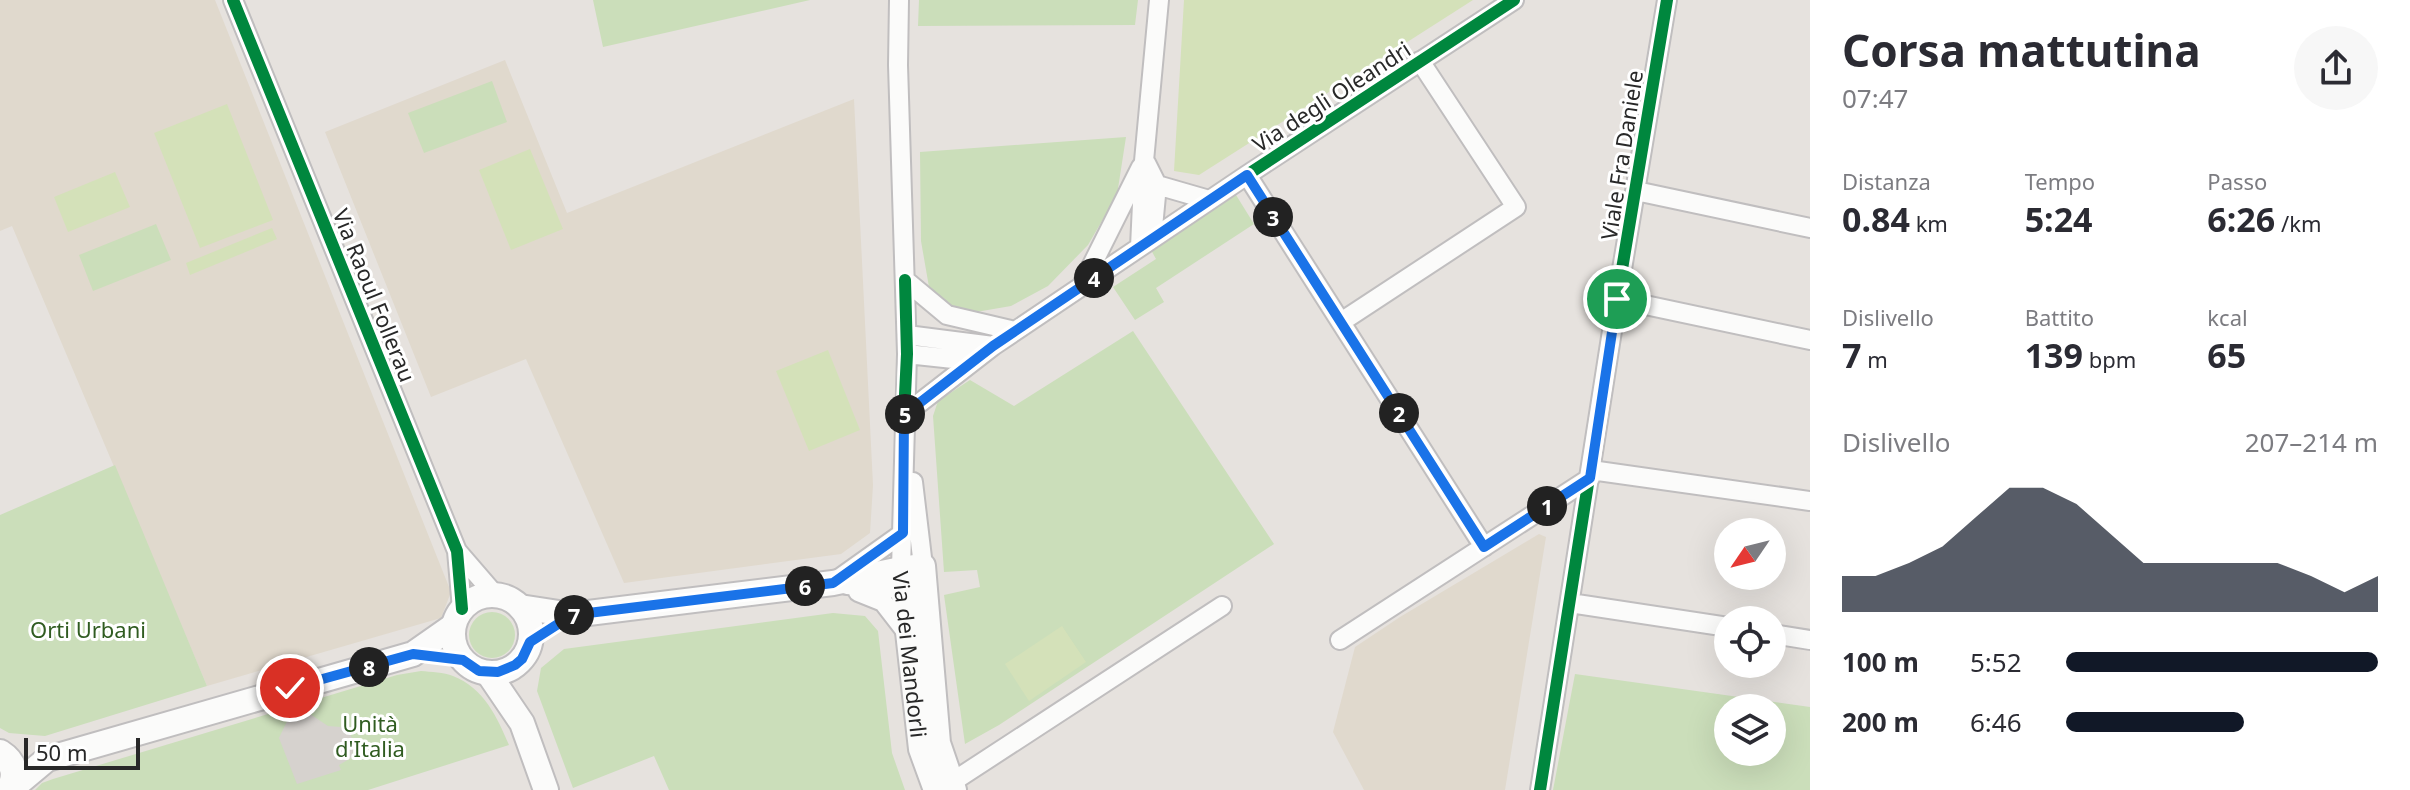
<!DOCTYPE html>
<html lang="it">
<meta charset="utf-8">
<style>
body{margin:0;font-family:"Noto Sans",sans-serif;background:#f7f7f7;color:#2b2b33;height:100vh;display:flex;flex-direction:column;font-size:30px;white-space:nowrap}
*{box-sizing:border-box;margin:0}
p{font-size:26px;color:#7c7c81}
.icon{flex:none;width:44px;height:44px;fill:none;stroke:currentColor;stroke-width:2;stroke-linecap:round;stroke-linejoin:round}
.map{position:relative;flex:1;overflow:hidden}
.side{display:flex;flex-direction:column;background:#fff;width:600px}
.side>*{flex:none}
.needle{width:52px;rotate:235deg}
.fabs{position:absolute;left:1714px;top:518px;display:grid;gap:16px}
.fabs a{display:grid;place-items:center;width:72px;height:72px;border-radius:50%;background:#fff;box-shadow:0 8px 32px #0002;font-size:40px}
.scale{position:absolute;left:24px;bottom:20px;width:116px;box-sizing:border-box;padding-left:8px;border:4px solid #282828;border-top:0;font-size:22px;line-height:28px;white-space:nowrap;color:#282828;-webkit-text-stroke:6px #fff;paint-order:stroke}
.pin{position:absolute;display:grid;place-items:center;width:68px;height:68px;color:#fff;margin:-34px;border:4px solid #fff;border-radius:50%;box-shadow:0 2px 8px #0007}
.km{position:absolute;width:40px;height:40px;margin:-20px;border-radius:50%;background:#222;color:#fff;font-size:22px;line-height:40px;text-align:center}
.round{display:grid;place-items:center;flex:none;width:84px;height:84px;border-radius:42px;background:#f7f7f7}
.headline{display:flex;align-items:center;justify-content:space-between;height:136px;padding:0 32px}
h1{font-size:44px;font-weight:700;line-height:60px}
.stats{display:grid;grid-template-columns:repeat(3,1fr);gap:12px;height:136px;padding:8px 32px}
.stats div{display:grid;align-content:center}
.stats b{font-size:34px;font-weight:700}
.stats small{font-size:22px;font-weight:400}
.stats p{font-size:22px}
.chart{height:224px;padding:16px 32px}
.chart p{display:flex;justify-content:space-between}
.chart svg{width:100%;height:144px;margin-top:8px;fill:#111827;opacity:.7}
ul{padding:0 32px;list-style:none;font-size:26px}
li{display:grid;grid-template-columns:128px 96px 1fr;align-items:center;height:60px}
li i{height:20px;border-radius:10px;background:#111827}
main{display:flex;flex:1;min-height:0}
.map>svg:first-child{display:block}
.education{fill:#e0d9cd}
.green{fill:#cbdeba;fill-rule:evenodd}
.pitch{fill:#d4e1b9}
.plaza{fill:#d6d2ce}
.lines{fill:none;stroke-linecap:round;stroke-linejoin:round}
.minor-casing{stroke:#c0bebf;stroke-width:22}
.tertiary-casing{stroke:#c0bebf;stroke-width:28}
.secondary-casing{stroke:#c0bebf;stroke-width:30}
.minor{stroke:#fbfbfa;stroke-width:18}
.tertiary{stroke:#fbfbfa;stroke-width:24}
.secondary{stroke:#fbfbfa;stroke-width:26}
.cycleway-casing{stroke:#fff;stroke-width:17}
.cycleway{stroke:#00873e;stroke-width:12}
.route-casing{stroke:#fff;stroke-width:16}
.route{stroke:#1a73e8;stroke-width:10}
.labels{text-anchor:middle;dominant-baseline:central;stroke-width:6;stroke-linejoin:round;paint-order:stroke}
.street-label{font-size:22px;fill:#282828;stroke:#fff}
.park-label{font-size:22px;fill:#305c21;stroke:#fff}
</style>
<main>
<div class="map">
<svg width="1810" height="790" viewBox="0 0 1810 790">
<rect width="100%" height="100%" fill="#e6e2de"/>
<!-- education -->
<path class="education" d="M0,0h215l236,592 -10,26 -234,68 -195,-460 -12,5z
M505,60l62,153 287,-114 19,386 -3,48 -29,21 -217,29 -98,-224 -95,38 -106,-265z
M1539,534l7,3 -41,253h-141l-31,-58 22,-85 45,-30z"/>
<!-- green -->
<path class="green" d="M593,0h217l-207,47z
M919,0h219l-3,25 -217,1z
M492,81l15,41 -83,31 -16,-40z
M1126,137l-9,58 -29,50 -40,41 -37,20 -35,6 -28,-8 -19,-17 -8,-46 -1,-89z
M1236,195l18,29 -98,64 8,14 -29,18 -22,-33 43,-28 -5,-9z
M156,224l15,36 -78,31 -14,-36z
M1133,331l141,213 -275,181 -34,19 -21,-149 36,-8 -3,-17 -33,2 -11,-156 5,-15 32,-21 44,26z
M115,465l92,221 -162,50 -36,-3 -9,-5v-213z
M469 635a23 23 0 1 1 46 0a23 23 0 1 1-46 0Z
M833,613l32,3 13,15 14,122 13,37h-236l-15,-34 -81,32 -36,-97 4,-23 23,-19z
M421,671c10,1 23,1 32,5 31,12 44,41 56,69l-141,45h-333l7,-7 11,-4 344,-104z
M1575,674l235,33v83h-257zM1728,708h44v44h-44z"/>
<!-- pitch -->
<path class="pitch" d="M1184,0h289l-274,175 -25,-4z
M227,104l46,116 -73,28 -46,-115z
M530,149l33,80 -52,21 -32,-80z
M115,172l15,35 -62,25 -14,-35z
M272,228l5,11 -87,36 -4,-12z
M828,350l32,80 -51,21 -33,-80z
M1062,626l24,36 -57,39 -24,-37z"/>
<!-- plaza -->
<path class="plaza" d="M304,710l24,16 13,1 6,3 7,11v7l-3,10 -12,7 2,5 -44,14 -18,-46 12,-25z"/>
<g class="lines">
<!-- minor casing -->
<g class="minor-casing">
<path id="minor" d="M233,0l224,551 5,58
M899,0l-1,65 9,289 -6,215
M1146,163l11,22 -5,53
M1247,175l237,372
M1157,185l52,15
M1636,191l174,37
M1140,247l4,-86 15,-161
M905,280l42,35 68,16
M1083,283l58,-116
M1617,299l193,41
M1341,322l175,-115 -96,-146
M907,335l86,11
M907,354l65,7
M904,415l89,-69 254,-171 267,-175
M1591,470l219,31
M913,482l10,84
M457,551l38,44
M837,580l66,-47
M847,585l66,5
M858,592l25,10 24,31
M1570,603l158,24
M1772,634l38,6
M1340,640l250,-162
M943,788l279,-182
M1540,790l77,-491 50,-299"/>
</g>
<!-- tertiary casing -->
<g class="tertiary-casing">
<g id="tertiary">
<path id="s1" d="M901,569l20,180 15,41"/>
<circle cx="492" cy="634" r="39"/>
<path d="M520,607l52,8 261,-32 68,-14 22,-3 15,177 16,47"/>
<path d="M488,673l34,50 24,67"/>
<path d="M10,790l37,-31 366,-105 40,-28"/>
</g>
</g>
<!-- secondary casing -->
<g class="secondary-casing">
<path id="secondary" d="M0,753c14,9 18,22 9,37"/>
</g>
<!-- minor -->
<use href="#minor" class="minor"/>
<!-- tertiary -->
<use href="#tertiary" class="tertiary"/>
<!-- secondary -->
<use href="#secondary" class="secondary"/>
<!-- cycleway casing -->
<g class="cycleway-casing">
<path id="cycleway" d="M233,0l224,551 5,58
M904,415l89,-69 254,-171 267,-175
M904,415l3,-61 -2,-74
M1540,790l77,-491 50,-299"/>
</g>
<!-- cycleway -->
<use href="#cycleway" class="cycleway"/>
</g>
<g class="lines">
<!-- route casing -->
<g class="route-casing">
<path id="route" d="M290,688l123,-34 50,6 16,11 19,1 17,-7 7,-6 8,-17 42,-27 261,-32 70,-50 1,-118 89,-69 254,-171 237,372 106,-69 27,-179"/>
</g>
<!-- route -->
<use href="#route" class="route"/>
</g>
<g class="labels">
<!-- street labels -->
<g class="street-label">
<text transform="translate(1331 96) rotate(-33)">Via degli Oleandri</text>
<text transform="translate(1621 155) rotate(-81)">Viale Fra Daniele</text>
<text transform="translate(375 295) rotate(68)">Via Raoul Follerau</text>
<text stroke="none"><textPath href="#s1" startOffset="86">Via dei Mandorli</textPath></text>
</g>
<!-- park labels -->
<g class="park-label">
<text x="88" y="629">Orti Urbani</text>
<text x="370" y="723">Unità<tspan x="370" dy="25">d'Italia</tspan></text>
</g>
</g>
</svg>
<div class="fabs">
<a><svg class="needle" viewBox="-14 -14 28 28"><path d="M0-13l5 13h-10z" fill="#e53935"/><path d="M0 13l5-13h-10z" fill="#7c7c81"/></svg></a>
<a><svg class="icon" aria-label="locate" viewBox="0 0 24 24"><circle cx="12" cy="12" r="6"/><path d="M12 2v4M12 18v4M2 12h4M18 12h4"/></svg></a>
<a><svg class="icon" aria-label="layers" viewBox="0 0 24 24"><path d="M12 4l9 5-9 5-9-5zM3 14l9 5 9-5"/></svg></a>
</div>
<div class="scale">50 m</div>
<div class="pin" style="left:1617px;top:299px;background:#1e9e55"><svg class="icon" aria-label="arrive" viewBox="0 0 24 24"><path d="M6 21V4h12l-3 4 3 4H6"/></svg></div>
<div class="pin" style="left:290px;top:688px;background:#d93025"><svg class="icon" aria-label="check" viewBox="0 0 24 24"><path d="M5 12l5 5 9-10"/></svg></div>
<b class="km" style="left:1547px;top:506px">1</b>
<b class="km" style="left:1399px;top:413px">2</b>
<b class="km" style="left:1273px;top:217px">3</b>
<b class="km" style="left:1094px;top:278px">4</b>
<b class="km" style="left:905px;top:414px">5</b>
<b class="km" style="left:805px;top:586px">6</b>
<b class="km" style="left:574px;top:615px">7</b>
<b class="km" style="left:369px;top:667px">8</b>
</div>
<section class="side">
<div class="headline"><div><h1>Corsa mattutina</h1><p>07:47</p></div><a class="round"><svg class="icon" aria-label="share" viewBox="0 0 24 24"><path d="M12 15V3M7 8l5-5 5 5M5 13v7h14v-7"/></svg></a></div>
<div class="stats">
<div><p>Distanza</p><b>0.84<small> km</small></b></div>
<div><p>Tempo</p><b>5:24</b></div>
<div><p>Passo</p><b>6:26<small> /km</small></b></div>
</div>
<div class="stats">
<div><p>Dislivello</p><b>7<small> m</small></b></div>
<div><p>Battito</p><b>139<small> bpm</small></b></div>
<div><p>kcal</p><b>65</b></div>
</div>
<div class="chart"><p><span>Dislivello</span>207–214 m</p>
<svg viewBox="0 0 160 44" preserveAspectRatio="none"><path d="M0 44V33L10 33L20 29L30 24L40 15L50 6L60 6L70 11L80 20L90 29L100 29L110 29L120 29L130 29L140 33L150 38L160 33V44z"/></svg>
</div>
<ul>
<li><b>100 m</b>5:52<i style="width:100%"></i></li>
<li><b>200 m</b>6:46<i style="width:57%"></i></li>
</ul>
</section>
</main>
